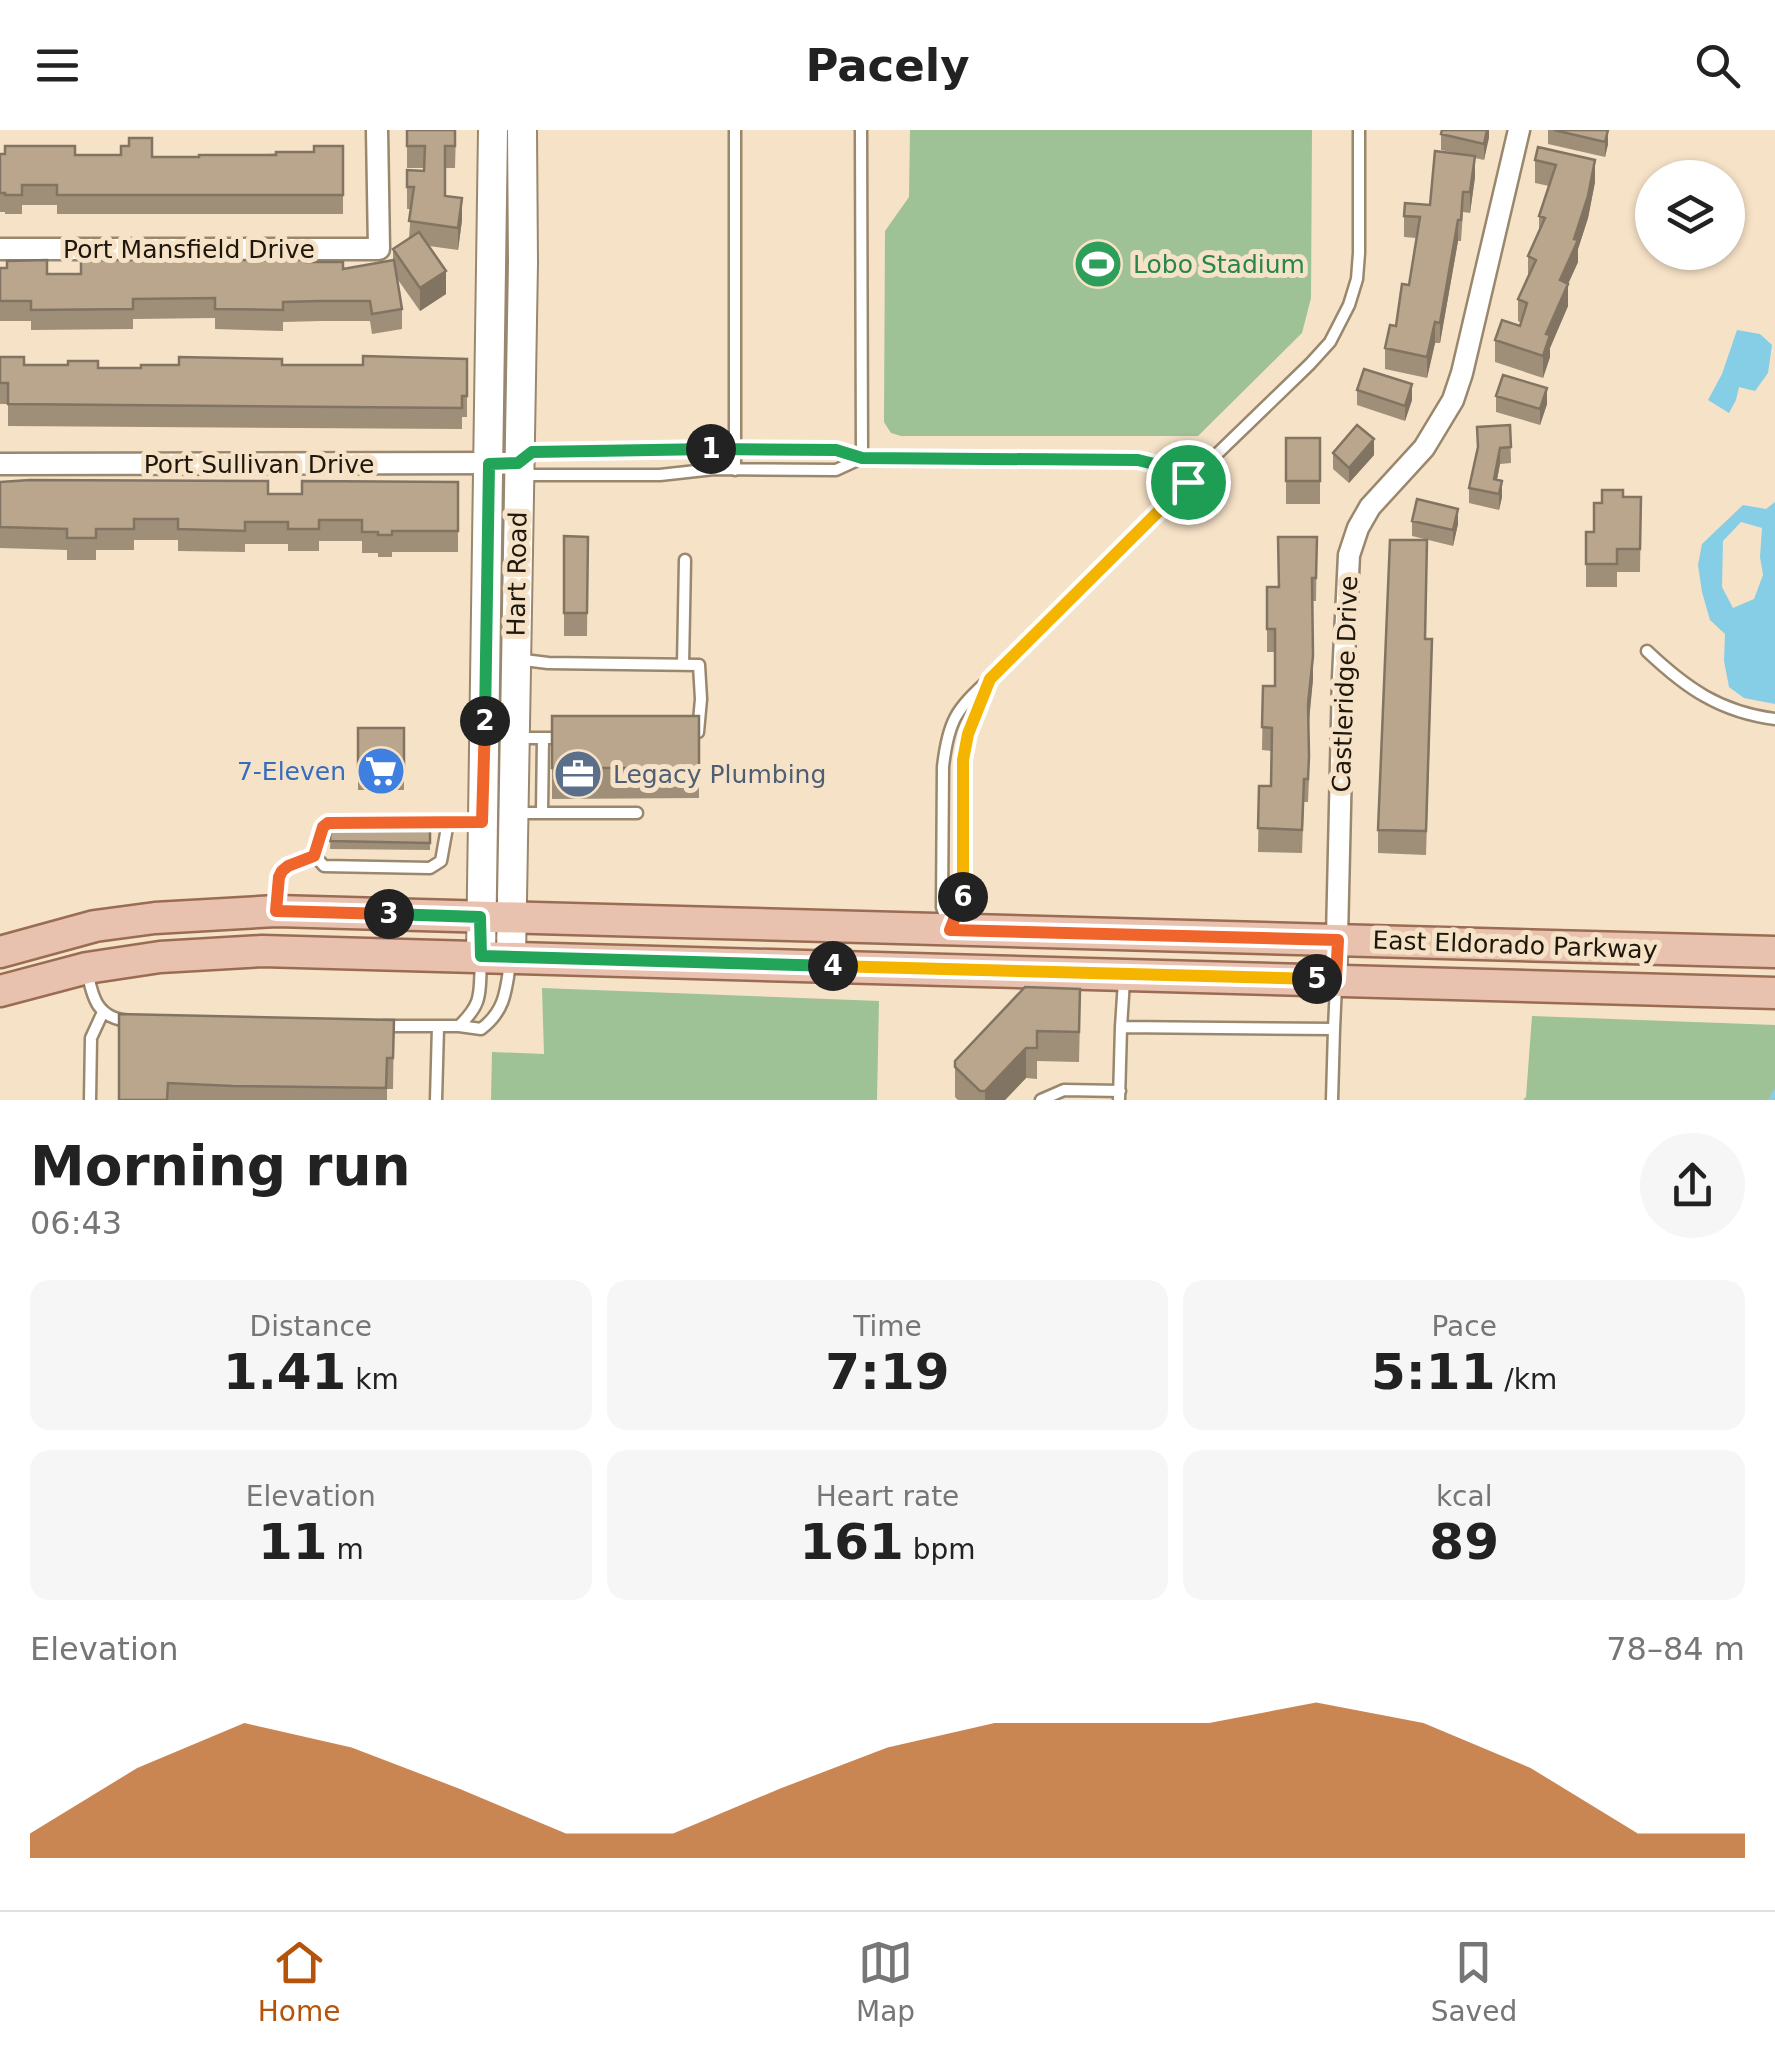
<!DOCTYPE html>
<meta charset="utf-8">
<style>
body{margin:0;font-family:"DejaVu Sans",sans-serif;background:#f6f6f6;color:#222;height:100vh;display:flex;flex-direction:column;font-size:38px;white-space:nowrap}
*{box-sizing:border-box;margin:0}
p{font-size:32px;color:#767676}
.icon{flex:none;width:55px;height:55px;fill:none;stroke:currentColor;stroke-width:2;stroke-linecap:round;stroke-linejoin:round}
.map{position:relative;height:970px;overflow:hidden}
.side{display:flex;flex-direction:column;background:#fff;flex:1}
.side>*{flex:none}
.tools{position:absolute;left:1635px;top:30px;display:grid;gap:20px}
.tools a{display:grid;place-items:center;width:110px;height:110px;border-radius:50%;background:#fff;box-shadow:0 2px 8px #0004;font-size:50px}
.pin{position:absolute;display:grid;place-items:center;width:85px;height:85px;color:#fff;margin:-42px;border:5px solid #fff;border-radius:50%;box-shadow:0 2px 10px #0007}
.km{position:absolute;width:50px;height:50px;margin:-25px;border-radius:50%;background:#222;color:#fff;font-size:28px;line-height:50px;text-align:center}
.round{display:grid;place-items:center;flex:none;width:105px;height:105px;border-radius:52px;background:#f6f6f6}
.overview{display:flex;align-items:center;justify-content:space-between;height:170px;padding:0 30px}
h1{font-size:55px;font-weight:700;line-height:75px}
.stats{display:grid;grid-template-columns:repeat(3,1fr);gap:15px;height:170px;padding:10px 30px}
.stats div{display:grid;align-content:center;border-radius:20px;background:#f6f6f6;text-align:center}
.stats b{font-size:50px;font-weight:700}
.stats small{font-size:28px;font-weight:400}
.stats p{font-size:28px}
.chart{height:280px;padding:20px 30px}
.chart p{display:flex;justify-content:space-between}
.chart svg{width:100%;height:180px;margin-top:10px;fill:#b45309;opacity:.7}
header{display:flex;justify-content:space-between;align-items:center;height:130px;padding:0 30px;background:#fff;font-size:45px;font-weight:700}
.tab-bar{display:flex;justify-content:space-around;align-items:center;height:140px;border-top:2px solid #e0e0e0;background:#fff;font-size:28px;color:#767676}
.tab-bar a{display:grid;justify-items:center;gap:5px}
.tab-bar .active{color:#b45309}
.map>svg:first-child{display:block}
.green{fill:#9ec196}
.water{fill:#85cee6;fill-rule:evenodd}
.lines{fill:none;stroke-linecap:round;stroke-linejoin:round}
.stream{stroke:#85cee6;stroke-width:5}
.lane-casing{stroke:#99876e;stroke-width:15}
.street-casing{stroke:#99876e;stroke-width:25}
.secondary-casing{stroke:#99876e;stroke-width:32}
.primary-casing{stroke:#996c53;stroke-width:35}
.lane{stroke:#fff;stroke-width:10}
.street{stroke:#fff;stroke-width:20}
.secondary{stroke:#fff;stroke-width:28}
.primary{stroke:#e9c2af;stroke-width:30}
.wall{fill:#9f8f78}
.shaded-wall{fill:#827462}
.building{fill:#b9a68c;stroke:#827462;stroke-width:2.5}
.split-1-casing{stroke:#fff;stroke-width:20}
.split-2-casing{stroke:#fff;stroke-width:20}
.split-3-casing{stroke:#fff;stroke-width:20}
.split-4-casing{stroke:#fff;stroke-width:20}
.split-5-casing{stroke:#fff;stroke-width:20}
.split-6-casing{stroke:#fff;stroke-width:20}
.split-7-casing{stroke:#fff;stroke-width:20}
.split-1{stroke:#22a559;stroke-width:12}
.split-2{stroke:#22a559;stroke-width:12}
.split-3{stroke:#f0652b;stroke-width:12}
.split-4{stroke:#22a559;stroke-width:12}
.split-5{stroke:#f5b400;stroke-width:12}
.split-6{stroke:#f0652b;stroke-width:12}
.split-7{stroke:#f5b400;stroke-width:12}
.labels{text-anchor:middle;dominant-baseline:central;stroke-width:10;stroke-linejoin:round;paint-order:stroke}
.street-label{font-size:25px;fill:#1e170d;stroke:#f6e2c7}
.leisure-label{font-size:25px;fill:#27864d;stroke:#f6e2c7;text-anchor:start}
.shop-label{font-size:25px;fill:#366cbe;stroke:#f6e2c7;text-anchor:end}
.service-label{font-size:25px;fill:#4e5e75;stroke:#f6e2c7;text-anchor:start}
</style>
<header><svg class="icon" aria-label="menu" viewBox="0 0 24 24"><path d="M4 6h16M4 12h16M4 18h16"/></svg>Pacely<svg class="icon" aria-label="search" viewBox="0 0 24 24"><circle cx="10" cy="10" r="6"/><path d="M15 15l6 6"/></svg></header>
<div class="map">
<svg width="1775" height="970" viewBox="0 0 1775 970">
<rect width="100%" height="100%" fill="#f6e2c7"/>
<!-- green -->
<path class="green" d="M910,0h402l-1,168 -9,35 -104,103h-297l-10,-3 -7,-11 1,-191 24,-34z
M542,858l337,13 -2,99h-386l1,-48 52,2z
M1532,886l243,9v75h-252l3,-3z"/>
<!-- water -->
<path class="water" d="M1737,200l23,4 12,11 -4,28 -13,18 -16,-4 -3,13 -7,13 -21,-13 14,-26z
M1775,372v202l-31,-6 -15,-11 -5,-26 1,-27 -15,-14 -8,-28 -4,-27 4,-21 41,-39 23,4zM1741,392l21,6 -2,29 3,18 -9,24 -21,9 -11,-21 1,-46z"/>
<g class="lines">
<!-- stream -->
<path class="stream" d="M1771,970l4,-8"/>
<!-- lane casing -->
<g class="lane-casing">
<path id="lane" d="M735,0v340
M861,0l1,328 275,2 28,7 23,15
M735,319l101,1 26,8 -26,12 -122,-1 -54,6h-128l-14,-12 14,-11z
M1647,521c39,37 73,61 128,68
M516,529l32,4 151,2 2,34 -3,33 -3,1
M683,535l2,-105
M990,549l-21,55 -6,26v140l-13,30 -8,-23 1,-140c5,-45 13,-59 47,-88l198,-197 122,-118 20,-22 19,-37 8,-26 2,-26v-123
M516,608h48
M514,683h123
M542,683l1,-75
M315,726l9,10 106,2 11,-7 7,-39
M276,775l5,-34 6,-5 28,-10 8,-29 6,-4 154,-1
M87,839c5,30 11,51 45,52
M1124,851l-3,46 213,2 2,-44
M384,896h75l22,3c24,-18 25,-38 29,-66
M459,896c25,-24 20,-33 22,-66
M90,970l1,-62 12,-26
M436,970l2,-73
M1041,970l23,-10 56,1
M1119,970l2,-73
M1332,970l2,-71"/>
</g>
<!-- street casing -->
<g class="street-casing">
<path id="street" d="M0,119h379l-2,-119
M0,334l518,-1
M1336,850l7,-302 6,-123 9,-27 12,-21 54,-59 29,-48 9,-27 57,-243"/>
</g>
<!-- secondary casing -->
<g class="secondary-casing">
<path id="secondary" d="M481,826l12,-826
M511,827l12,-694 -1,-133"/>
</g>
<!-- primary casing -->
<g class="primary-casing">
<path id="primary" d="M0,822l95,-26 60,-8 121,-7 1499,41
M0,861l87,-23 73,-11 102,-6 1513,42"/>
</g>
<!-- lane -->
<use href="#lane" class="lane"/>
<!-- street -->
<use href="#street" class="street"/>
<!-- secondary -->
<use href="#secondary" class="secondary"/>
<!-- primary -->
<use href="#primary" class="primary"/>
</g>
<!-- wall -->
<path class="wall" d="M407,0h49l-1,38h-10v28l17,24 -4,30 -29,-4 17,48 -26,17 -24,-34 6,32v20l-30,5 -2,-13h-50l-37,1v9l-68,-2v-11l-82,1v10l-102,1v-9h-31v-53l47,6h34l225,-12 37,7 50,-9v-11l16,-11 2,-29h-4v-39l17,1v-3h-17z
M1489,0l-5,30 -9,-2v19l-5,36 -7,-1 -2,29h-3l-18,102h-5l-8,35 -42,-9v-21l11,-22 13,-41 7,-47 -12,-1v-21l26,-11 30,-51 -19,-4v-16z
M1548,0h60v14l-3,13 -57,-13z
M343,16v68h-286v-9h-35v9h-17v-2h-5v-58l199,3 115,-5z
M1538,17l57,35 -7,36 -10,31v13l-10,22v22l-18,42v9l-7,21 -48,-16v-22l25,-14 1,-3 -3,-2v-22l10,-21v-22l11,-26v-14l10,-30 -14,-3v-23z
M0,227l24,8 74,3 184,-3h81l104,-6v58h-5v12l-454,-3v-22h-8z
M1357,260l55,10 -7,21 -48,-16z
M1496,266l51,8 -7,21 -44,-13z
M1510,295l1,38 -11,1 -3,16 5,17 -3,13 -30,-7v-15z
M1286,308h34v66h-34z
M1333,323l41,2 -25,28 -16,-14z
M0,352l268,12h34l156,-12v70h-66v5h-14v-4h-16v-12h-43v10h-31v-7h-43v8l-67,-1v-11h-44v10h-38v10h-29v-10l-67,-2z
M1623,367h18l-1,75h-23v15h-31v-55h8l8,-29z
M1412,391l46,3 -5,22 -41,-10z
M564,406l24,1 -1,99h-23z
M1317,407l-1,64h-4l1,78 -4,44v56l-1,23h-4l-2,51 -44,-1 1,-66h12l1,-35 -10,-1 1,-64h12v-34h-8v-65h11z
M1425,509l7,23 -6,193 -48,-2v-23z
M552,586h147v82l-147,1z
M358,598h46v62h-46z
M331,697l99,2v21l-100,-1z
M1025,857l55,32 -1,43 -42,-1v18l-11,-1 -21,22h-47l-3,-3v-36z
M119,884l275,6 -1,69h-6v11h-268z"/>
<!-- shaded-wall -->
<path class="shaded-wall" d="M1487,0h2v8l-5,22v-16z
M1608,0v14l-3,13v-15z
M1475,26v21l-5,36v-21z
M1595,30v22l-7,36 -10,31v13l-10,22v22l-18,42v9l-7,21v-22l3,-22z
M462,68v22l-4,30v-22z
M1458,90v21l-18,102v-20z
M446,141v23l-26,17v-23z
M1435,192v21l-8,35v-21z
M1412,254v16l-7,21v-15z
M1547,258v16l-7,21v-16z
M1374,309v16l-25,28v-15z
M1500,318v16l-6,31v-16z
M1502,351v16l-3,13v-16z
M1458,379v15l-5,22v-16z
M1313,526v23l-5,48v-23z
M1026,918v30l-21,22h-20v-9z"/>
<!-- building -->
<path class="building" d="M407,0h48v16h-10v50l17,2 -4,30 -49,-7 5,-34h-7v-17l17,1 1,-25h-18z
M1442,0h45l-3,14 -43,-10z
M1554,0h54l-3,12z
M129,8h23v19h47v-2h77v-3h38v-6h29v49h-286v-10h-35v10h-17v-2h-5v-39h5v-8h70v9h46v-9h8z
M1538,17l57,13 -7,36 -14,43 4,1 -18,40 8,4 -22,50 4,1 -7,21 -48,-16 7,-20 18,6 7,-23 -9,-4 18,-39 -8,-4 17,-38 -6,-2 17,-51 -21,-5z
M1435,21l40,5 -5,36h-7l-2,28h-3l-18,103 -5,-1 -8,35 -42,-9 5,-23 6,1 6,-42 7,1 11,-68 -16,-1 1,-13 25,2z
M419,102l27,39 -26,17 -27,-39z
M47,130v14h34v-14h225v2h37v7l51,-9 8,49 -30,5 -2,-13h-50l-37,1v8l-68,-1v-11l-82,1v10l-102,1v-9h-31v-33h7v-7z
M363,226l104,3v37h-5v12l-454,-4v-21h-8v-26h24v8h44v-4h30v7h43v-3h38v-8l103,2v6h81z
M1364,239l48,15 -7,22 -48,-16z
M1503,245l44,13 -7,21 -44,-13z
M1357,295l17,14 -25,29 -16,-15z
M1510,295l1,22 -11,1 -6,31 8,2 -3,13 -30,-6 9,-41 -1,-20z
M1286,308h34v43h-34z
M30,350l238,1v13h34v-13l156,1v49h-66v4h-14v-3h-16v-12h-43v9h-31v-7h-43v9l-67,-2v-10h-44v10h-38v9h-29v-9l-67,-2v-45z
M1602,360h21v7h18l-1,52h-23v15h-31v-32h8v-29h8z
M1417,369l41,10 -5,21 -41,-9z
M564,406l24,1 -1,76h-23z
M1278,407h39l-1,41h-4l1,78 -5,48 1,52 -1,23h-4l-2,51 -44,-2 1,-42h12l1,-58 -10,-1 1,-41h12v-57h-8v-42h12z
M1390,410h37l-2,99h7l-6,192 -48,-1z
M552,586h147v52h-147z
M358,598h46v39h-46z
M331,697l99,2v14l-100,-2z
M1025,857l55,2 -1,43 -42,-1v17h-11l-41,43h-5l-25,-24v-6z
M119,884l275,6 -1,38h-6l-1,30 -153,-2 -65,-3 -1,17h-48z"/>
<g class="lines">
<!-- split-1 casing -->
<g class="split-1-casing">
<path id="split-1" d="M711,319l125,1 26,8 276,2 28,7 22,15"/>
</g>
<!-- split-2 casing -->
<g class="split-2-casing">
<path id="split-2" d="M485,591l4,-257 29,-1 14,-11 179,-3"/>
</g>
<!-- split-3 casing -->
<g class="split-3-casing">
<path id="split-3" d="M389,784l-113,-3 3,-34 3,-6 6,-5 26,-10 9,-29 5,-4 154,-1 3,-101"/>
</g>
<!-- split-4 casing -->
<g class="split-4-casing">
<path id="split-4" d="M389,784l91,3 1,39 352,10"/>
</g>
<!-- split-5 casing -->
<g class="split-5-casing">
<path id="split-5" d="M833,836l484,13"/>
</g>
<!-- split-6 casing -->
<g class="split-6-casing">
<path id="split-6" d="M963,767l-13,33 388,10 -2,40 -19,-1"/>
</g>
<!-- split-7 casing -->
<g class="split-7-casing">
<path id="split-7" d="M963,767v-137l5,-26 22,-55 198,-197"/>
</g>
<!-- split-1 -->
<use href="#split-1" class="split-1"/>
<!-- split-2 -->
<use href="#split-2" class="split-2"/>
<!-- split-3 -->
<use href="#split-3" class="split-3"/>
<!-- split-4 -->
<use href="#split-4" class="split-4"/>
<!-- split-5 -->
<use href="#split-5" class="split-5"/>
<!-- split-6 -->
<use href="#split-6" class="split-6"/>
<!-- split-7 -->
<use href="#split-7" class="split-7"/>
</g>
<!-- icons -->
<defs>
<g id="stadium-disc" transform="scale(2.5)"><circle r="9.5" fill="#2e9e5b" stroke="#f6e2c7"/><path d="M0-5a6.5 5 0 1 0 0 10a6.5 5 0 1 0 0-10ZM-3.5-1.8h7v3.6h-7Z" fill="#fff"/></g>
<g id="supermarket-disc" transform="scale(2.5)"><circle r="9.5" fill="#3f7fe0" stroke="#f6e2c7"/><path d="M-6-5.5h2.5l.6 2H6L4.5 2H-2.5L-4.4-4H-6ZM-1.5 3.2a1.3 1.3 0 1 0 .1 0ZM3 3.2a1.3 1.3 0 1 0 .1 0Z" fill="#fff"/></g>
<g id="office-disc" transform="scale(2.5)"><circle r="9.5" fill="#5c6f8a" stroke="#f6e2c7"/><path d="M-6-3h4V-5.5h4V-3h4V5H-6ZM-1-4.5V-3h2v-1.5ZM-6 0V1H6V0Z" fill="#fff"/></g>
</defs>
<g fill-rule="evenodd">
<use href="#stadium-disc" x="1098" y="134"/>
<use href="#supermarket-disc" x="381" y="641"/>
<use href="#office-disc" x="578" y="644"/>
</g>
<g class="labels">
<!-- street labels -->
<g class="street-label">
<text x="189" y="119">Port Mansfield Drive</text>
<text x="259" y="334">Port Sullivan Drive</text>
<text transform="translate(517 444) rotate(-89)">Hart Road</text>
<text transform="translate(1345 554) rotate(-88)">Castleridge Drive</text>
<text transform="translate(1515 815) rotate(2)">East Eldorado Parkway</text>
</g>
<!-- leisure labels -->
<g class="leisure-label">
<text x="1133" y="134">Lobo Stadium</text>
</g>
<!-- shop labels -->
<g class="shop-label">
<text x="346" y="641">7-Eleven</text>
</g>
<!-- service labels -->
<g class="service-label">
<text x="613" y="644">Legacy Plumbing</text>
</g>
</g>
</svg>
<div class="tools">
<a><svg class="icon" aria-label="layers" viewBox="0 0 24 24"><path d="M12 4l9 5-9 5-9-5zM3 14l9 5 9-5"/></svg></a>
</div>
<div class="pin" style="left:1188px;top:352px;background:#1e9e55"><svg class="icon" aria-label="arrive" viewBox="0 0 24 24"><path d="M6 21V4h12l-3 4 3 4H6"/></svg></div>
<b class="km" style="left:711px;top:319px">1</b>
<b class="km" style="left:485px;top:591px">2</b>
<b class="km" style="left:389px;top:784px">3</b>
<b class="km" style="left:833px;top:836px">4</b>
<b class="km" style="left:1317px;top:849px">5</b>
<b class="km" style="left:963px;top:767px">6</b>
</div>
<section class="side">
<div class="overview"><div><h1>Morning run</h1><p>06:43</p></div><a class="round"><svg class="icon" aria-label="share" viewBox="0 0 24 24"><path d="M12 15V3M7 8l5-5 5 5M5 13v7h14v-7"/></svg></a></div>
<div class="stats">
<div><p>Distance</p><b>1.41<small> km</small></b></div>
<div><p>Time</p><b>7:19</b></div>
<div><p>Pace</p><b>5:11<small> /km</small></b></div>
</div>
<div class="stats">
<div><p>Elevation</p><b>11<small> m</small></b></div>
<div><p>Heart rate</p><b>161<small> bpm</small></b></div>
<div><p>kcal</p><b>89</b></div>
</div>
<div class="chart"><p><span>Elevation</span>78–84 m</p>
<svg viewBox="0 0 160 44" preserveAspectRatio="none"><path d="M0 44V38L10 22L20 11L30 17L40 27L50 38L60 38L70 27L80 17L90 11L100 11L110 11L120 6L130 11L140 22L150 38L160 38V44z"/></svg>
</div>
</section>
<nav class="tab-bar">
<a class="active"><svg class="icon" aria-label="home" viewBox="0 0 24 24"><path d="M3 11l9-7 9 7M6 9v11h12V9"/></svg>Home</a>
<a><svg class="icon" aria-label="map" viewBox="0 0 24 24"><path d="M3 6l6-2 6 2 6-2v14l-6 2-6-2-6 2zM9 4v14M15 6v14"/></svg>Map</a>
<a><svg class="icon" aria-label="saved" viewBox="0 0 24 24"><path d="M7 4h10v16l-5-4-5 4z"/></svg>Saved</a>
</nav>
